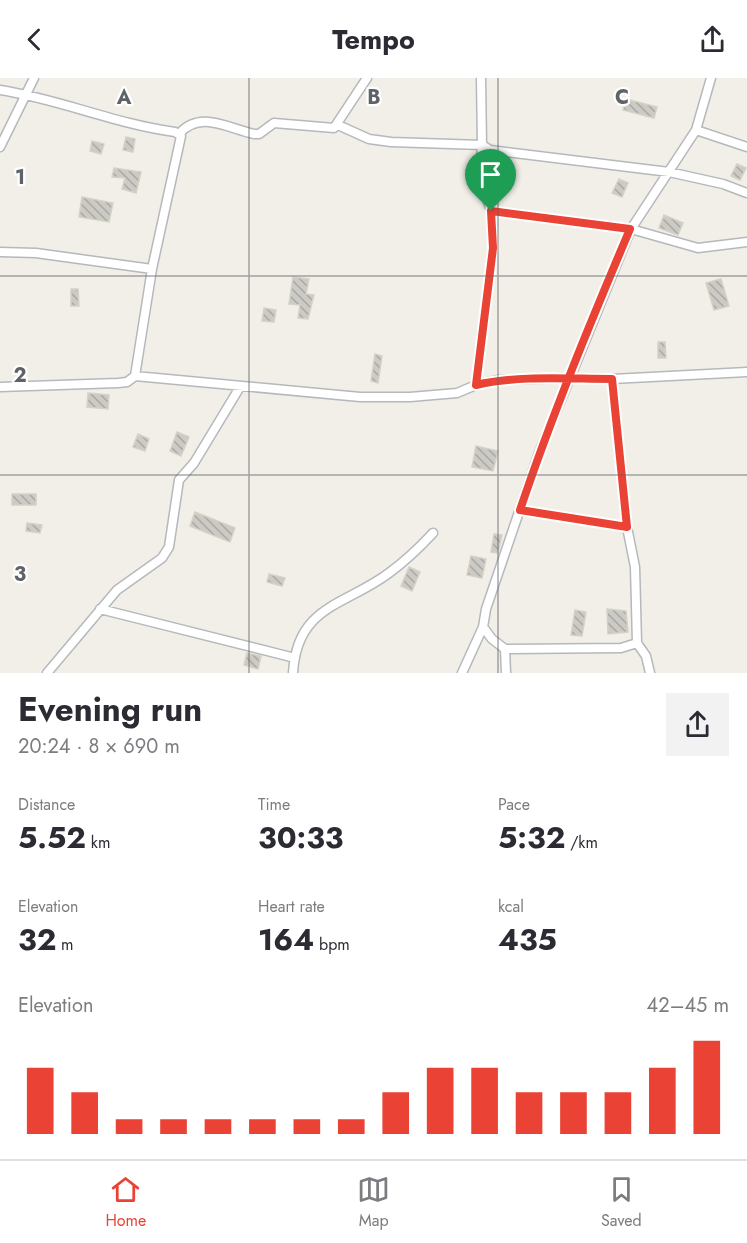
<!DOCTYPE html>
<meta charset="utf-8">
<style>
body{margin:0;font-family:Jost,sans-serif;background:#f2f2f3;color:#2b2b33;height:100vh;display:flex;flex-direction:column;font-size:22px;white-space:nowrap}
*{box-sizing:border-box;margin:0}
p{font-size:20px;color:#7c7c81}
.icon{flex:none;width:33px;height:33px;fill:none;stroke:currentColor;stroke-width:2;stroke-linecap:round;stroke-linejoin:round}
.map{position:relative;height:595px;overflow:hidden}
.side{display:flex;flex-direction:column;background:#fff;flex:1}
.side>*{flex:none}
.pin{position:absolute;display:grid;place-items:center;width:51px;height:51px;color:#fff;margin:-62px -26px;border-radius:50% 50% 50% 0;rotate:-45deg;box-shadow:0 0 6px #0007}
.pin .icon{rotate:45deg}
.round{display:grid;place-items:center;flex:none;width:63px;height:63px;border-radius:0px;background:#f2f2f3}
.headline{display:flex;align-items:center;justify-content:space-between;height:102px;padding:0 18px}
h1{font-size:33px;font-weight:700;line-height:45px}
.metrics{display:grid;grid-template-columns:repeat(3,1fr);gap:9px;height:102px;padding:6px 18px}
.metrics div{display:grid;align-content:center}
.metrics b{font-size:30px;font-weight:700}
.metrics small{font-size:16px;font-weight:400}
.metrics p{font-size:16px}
.chart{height:168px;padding:12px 18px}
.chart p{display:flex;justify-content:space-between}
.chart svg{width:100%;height:108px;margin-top:6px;stroke:#ea4335;stroke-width:6}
header{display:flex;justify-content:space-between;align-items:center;height:78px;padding:0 18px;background:#fff;font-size:27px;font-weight:700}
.tab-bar{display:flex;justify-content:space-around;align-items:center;height:84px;border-top:2px solid #e1e1e2;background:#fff;font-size:16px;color:#7c7c81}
.tab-bar a{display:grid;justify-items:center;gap:3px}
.tab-bar .on{color:#ea4335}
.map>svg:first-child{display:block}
.building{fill:url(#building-back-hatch);stroke:#d6d1c6;stroke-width:1.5}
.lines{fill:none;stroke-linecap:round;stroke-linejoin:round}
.minor-casing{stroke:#b5b8bc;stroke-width:11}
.minor{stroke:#fff;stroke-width:8}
.route-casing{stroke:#fff;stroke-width:12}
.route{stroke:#ea4335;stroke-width:8}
.grid{fill:none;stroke:#5f6368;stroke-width:1.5;stroke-opacity:0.55}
.grid-label{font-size:20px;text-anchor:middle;font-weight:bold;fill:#5f6368;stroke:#fff;stroke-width:4.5;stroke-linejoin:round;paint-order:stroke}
</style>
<header><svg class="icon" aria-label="back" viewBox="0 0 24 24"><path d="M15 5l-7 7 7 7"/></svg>Tempo<svg class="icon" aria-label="share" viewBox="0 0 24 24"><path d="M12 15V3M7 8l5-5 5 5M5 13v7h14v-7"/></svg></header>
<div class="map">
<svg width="747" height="595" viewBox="0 0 747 595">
<defs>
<pattern id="building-back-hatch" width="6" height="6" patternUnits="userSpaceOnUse" patternTransform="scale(1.5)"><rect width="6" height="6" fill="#cccac5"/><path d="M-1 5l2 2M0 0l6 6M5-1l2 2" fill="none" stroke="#a9a8a4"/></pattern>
</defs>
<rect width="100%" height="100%" fill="#f1efe8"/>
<!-- building -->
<path class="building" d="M626,21l31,8 -3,11 -31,-8z
M126,59l9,2 -2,13 -10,-2z
M92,63l12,3 -3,10 -11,-3z
M737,86l9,4 -6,12 -9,-4z
M114,90l27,4 -5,21 -14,-4 3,-11 -13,-1z
M619,101l9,4 -6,14 -10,-4z
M82,119l31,6 -4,19 -30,-5z
M664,137l19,8 -5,12 -19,-7z
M293,199l16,2 -3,15 8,1 -6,24 -10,-1 2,-13 -11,-1z
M721,201l8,27 -15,4 -8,-27z
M71,211h7l1,17h-8z
M264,230l12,2 -2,12 -12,-1z
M658,264h7l1,16h-8z
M375,276l7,2 -4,27 -7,-2z
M88,315l21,2 -1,14 -21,-2z
M177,354l12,5 -8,19 -11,-5z
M138,356l11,5 -4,12 -12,-4z
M476,368l22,5 -5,20 -21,-4z
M12,416h24v11h-24z
M195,434l40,16 -5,14 -40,-16z
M27,445l15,2 -2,8 -14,-2z
M494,456l8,1 -4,18 -7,-1z
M471,478l15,3 -4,19 -15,-3z
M409,489l11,5 -8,19 -11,-5z
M269,496l16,4 -3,8 -15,-4z
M607,531l19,2 2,21 -20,2z
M575,532l11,2 -4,24 -11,-1z
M247,575l14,3 -3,13 -14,-4z"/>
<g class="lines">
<!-- minor casing -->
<g class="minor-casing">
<path id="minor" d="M481,0l1,67 8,5 179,22 54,12 24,9
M0,12c59,9 115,34 175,42l6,4 -29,133 -17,107 -8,6 -9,1 -118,4
M338,47l31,14 22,3 91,3 -2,33 11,33 2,37 -17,137
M696,52l51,17
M179,56c21,-24 48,-6 75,0h5l15,-11 60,5 33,-50
M0,69l34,-69
M491,133l140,18 67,19 49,-6
M0,174l36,1 116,16
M135,298l225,21h50l47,-4 19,-8 21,-5 73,-2 61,-149 65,-99 15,-52
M612,301l15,148 8,40 2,76 -16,5 -116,1 -13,-10 -9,-12 3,-18 53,-156 31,-75 42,1 135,-7
M521,432l106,17
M100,531l195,49
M637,565l9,13 4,17
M505,571l1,24
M47,595l70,-83 45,-32 7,-11 10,-67 15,-17 46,-76
M293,595c4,-68 52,-67 96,-100 15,-11 31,-26 44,-40
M462,595l21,-46"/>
</g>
<!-- minor -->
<use href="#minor" class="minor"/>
</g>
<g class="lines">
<!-- route casing -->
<g class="route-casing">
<path id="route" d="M491,133l2,37 -17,137c44,-10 91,-6 136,-6l15,148 -107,-17c32,-95 71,-189 110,-281l-139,-18"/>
</g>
<!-- route -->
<use href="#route" class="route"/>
</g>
<!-- grid -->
<path class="grid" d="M249,0v595M498,0v595M0,198h747M0,397h747"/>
<g class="grid-label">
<text x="124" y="26">A</text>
<text x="374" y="26">B</text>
<text x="622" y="26">C</text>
<text x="20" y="106">1</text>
<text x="20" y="304">2</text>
<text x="20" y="503">3</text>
</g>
</svg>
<div class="pin" style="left:491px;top:133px;background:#1e9e55"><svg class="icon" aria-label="arrive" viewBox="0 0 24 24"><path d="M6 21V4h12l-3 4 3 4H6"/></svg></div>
</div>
<section class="side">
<div class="headline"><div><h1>Evening run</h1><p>20:24 · 8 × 690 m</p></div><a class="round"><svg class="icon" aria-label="share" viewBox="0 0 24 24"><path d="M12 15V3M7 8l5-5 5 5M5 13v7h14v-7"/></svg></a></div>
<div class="metrics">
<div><p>Distance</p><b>5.52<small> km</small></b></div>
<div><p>Time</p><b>30:33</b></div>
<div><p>Pace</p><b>5:32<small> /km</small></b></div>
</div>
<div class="metrics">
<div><p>Elevation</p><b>32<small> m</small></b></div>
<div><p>Heart rate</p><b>164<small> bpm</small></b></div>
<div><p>kcal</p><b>435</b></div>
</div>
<div class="chart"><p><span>Elevation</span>42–45 m</p>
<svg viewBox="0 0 160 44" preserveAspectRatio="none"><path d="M5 44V17M15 44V27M25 44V38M35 44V38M45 44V38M55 44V38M65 44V38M75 44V38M85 44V27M95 44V17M105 44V17M115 44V27M125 44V27M135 44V27M145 44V17M155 44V6"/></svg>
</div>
</section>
<nav class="tab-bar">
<a class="on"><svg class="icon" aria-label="home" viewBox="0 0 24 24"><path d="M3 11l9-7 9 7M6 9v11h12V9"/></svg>Home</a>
<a><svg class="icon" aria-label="map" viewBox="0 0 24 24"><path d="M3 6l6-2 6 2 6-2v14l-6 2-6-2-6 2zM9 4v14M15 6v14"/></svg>Map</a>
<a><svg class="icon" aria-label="saved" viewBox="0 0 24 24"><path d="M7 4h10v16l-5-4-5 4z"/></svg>Saved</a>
</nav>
